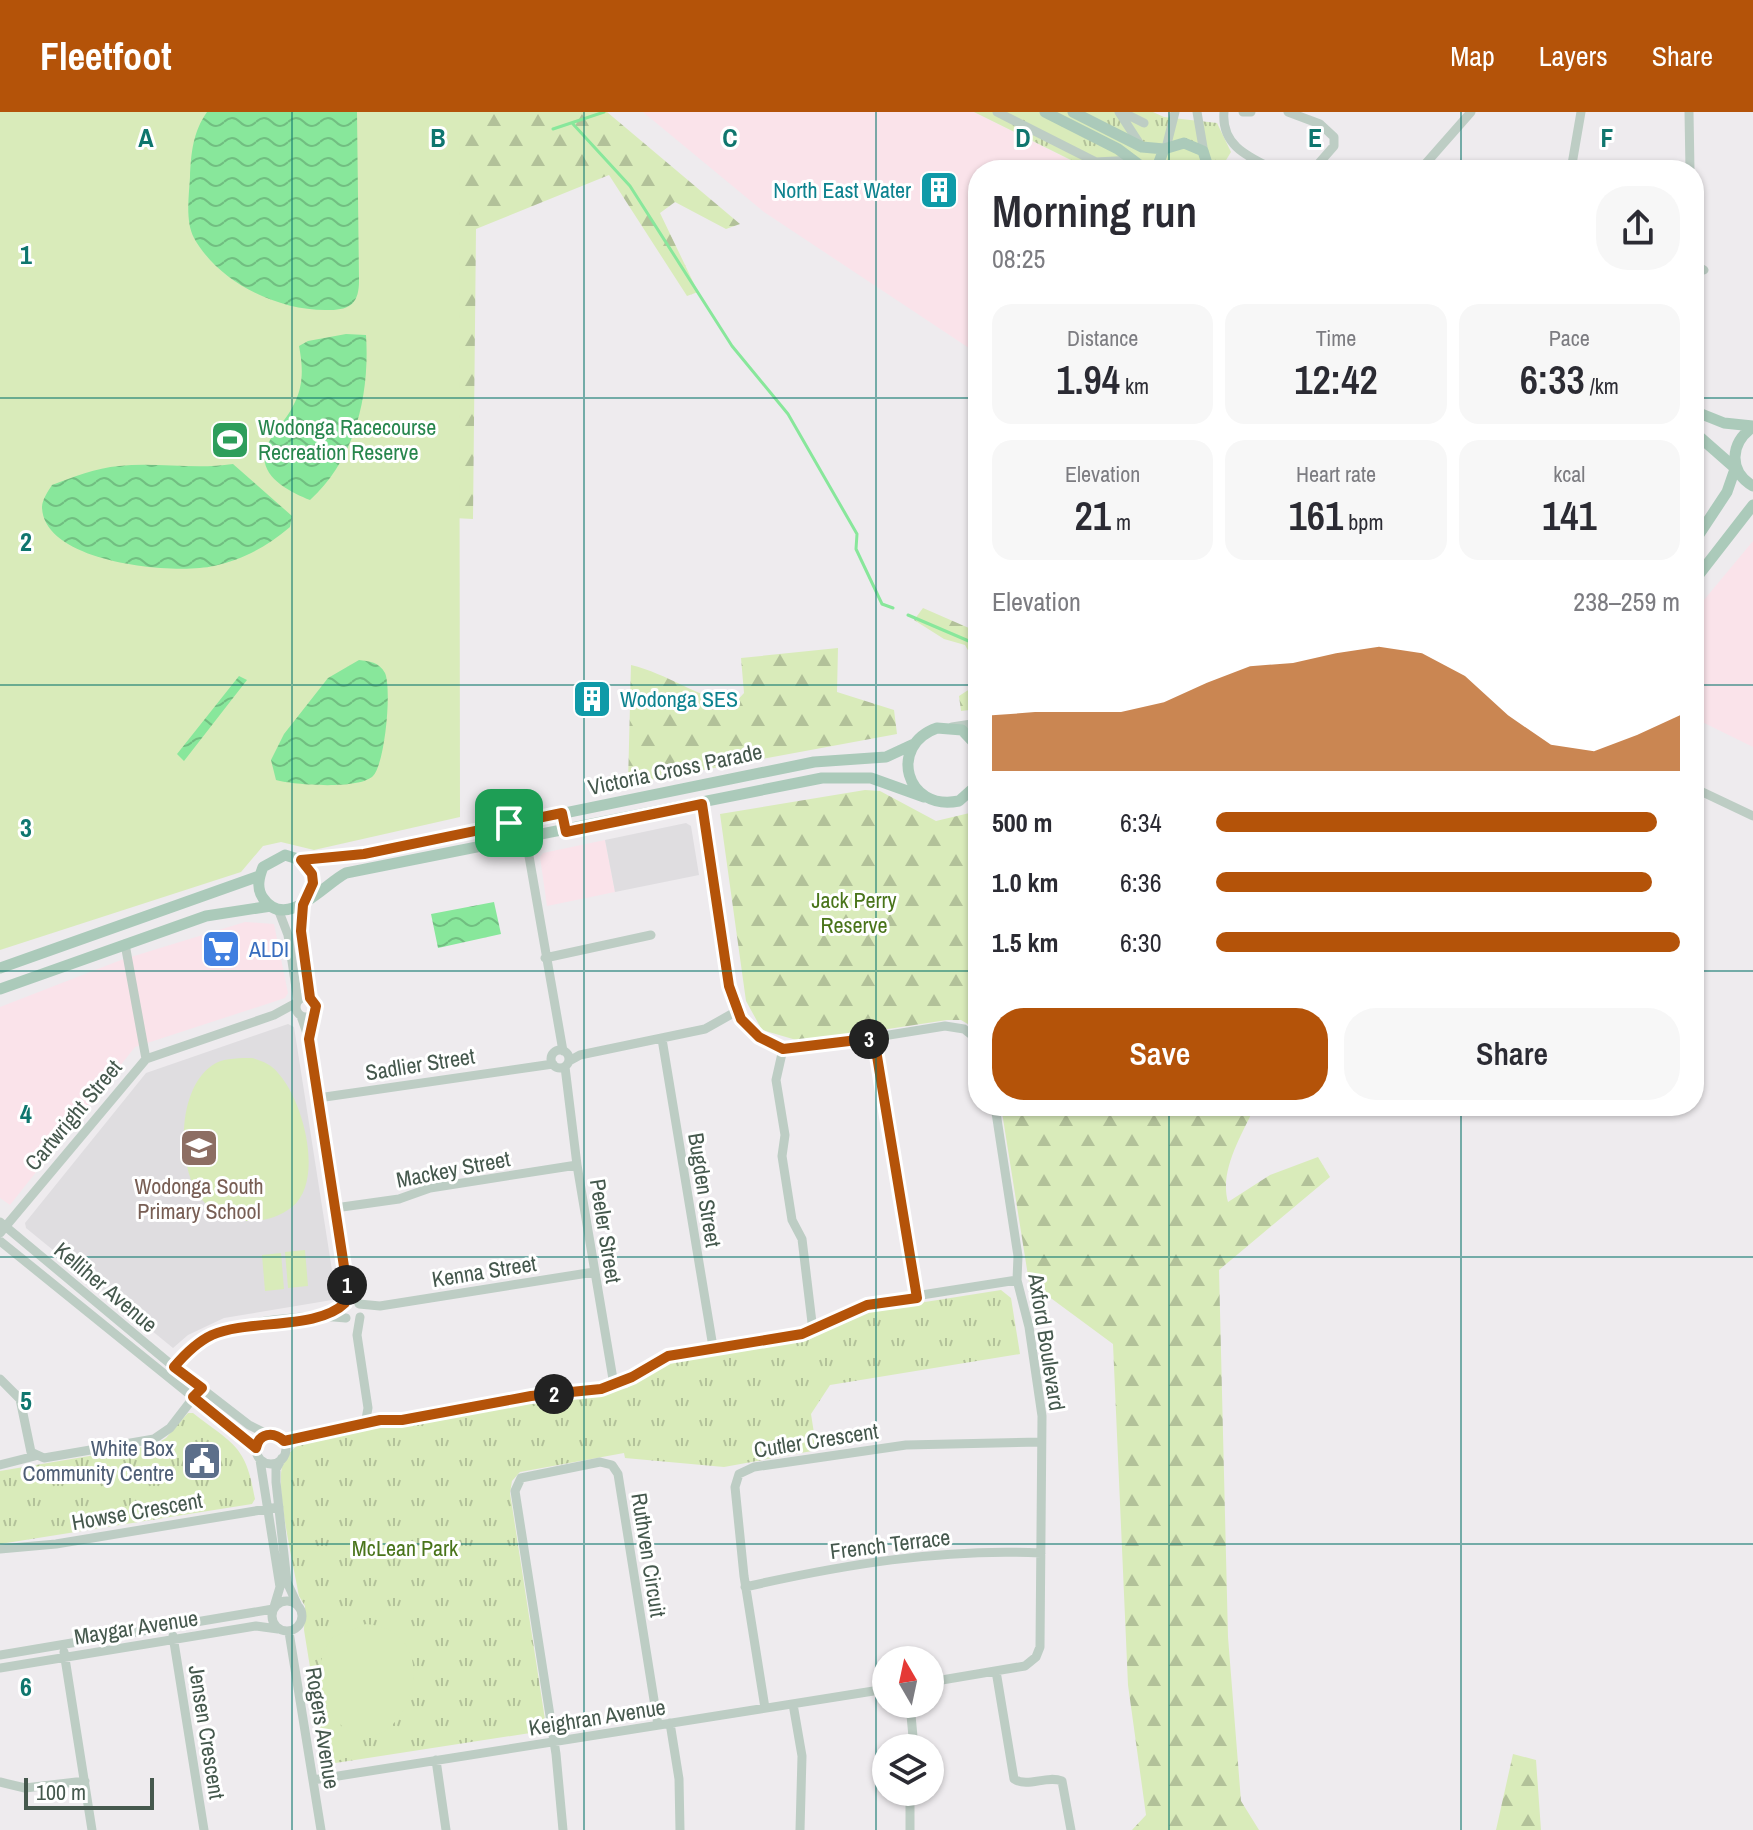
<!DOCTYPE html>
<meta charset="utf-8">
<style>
body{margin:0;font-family:"Archivo Narrow",sans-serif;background:#f7f7f7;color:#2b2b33;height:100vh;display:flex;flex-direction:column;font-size:30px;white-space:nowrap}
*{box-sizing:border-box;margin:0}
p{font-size:26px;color:#7c7c81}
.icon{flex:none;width:44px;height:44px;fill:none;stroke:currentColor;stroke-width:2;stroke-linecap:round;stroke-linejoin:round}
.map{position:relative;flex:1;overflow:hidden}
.panel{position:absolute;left:968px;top:48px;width:736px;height:956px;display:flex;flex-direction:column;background:#fff;border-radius:32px;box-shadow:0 2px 6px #0004}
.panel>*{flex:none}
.needle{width:52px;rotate:351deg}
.buttons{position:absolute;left:872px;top:1534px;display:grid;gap:16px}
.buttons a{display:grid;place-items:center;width:72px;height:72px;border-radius:50%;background:#fff;box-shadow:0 2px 6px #0004;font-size:40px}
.scale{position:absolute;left:24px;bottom:20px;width:130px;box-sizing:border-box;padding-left:8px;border:4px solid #45584d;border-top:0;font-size:22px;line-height:28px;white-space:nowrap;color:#45584d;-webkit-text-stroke:6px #fff;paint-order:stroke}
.pin{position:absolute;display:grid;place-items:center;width:68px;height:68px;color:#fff;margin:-34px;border-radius:16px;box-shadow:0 4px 12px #0006}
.km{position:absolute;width:40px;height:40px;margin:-20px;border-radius:50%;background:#222;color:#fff;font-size:22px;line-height:40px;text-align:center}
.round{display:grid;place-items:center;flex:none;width:84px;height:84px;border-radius:32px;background:#f7f7f7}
.headline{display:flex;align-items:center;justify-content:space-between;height:136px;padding:0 24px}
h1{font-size:44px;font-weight:600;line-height:60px}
.metrics{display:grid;grid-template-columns:repeat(3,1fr);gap:12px;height:136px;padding:8px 24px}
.metrics div{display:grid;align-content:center;border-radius:20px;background:#f7f7f7;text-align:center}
.metrics b{font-size:40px;font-weight:600}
.metrics small{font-size:22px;font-weight:400}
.metrics p{font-size:22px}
.chart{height:224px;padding:16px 24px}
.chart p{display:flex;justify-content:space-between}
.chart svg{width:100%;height:144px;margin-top:8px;fill:#b45309;opacity:.7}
.button{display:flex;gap:16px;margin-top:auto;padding:16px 24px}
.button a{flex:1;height:92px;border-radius:32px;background:#b45309;color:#fff;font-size:32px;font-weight:600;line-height:92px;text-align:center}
.button a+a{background:#f7f7f7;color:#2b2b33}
ul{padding:0 24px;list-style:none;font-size:26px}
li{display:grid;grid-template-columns:128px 96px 1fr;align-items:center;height:60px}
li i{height:20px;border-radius:10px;background:#b45309}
header{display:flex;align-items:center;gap:48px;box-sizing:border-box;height:112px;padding:0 40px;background:#b45309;color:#fff}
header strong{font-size:38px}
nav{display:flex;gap:44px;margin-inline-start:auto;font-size:28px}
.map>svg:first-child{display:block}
.commercial{fill:#fae3ea}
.education{fill:#dfdde0}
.grass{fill:url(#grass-tufts)}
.forest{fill:url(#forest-firs)}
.pitch{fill:#d9ebba}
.water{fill:url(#water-waves)}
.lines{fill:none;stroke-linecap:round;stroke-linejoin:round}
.stream{stroke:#88e79b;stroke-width:3}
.minor{stroke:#bdcdc4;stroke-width:9}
.major{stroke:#abcaba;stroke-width:11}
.route-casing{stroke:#fff;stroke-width:16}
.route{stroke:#b45309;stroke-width:10}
.grid{fill:none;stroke:#0f766e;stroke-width:2;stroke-opacity:0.55}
.labels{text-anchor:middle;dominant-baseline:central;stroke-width:6;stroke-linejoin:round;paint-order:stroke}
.culture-label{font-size:22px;fill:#0d838f;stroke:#fff;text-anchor:end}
.leisure-label{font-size:22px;fill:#27864d;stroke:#fff;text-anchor:start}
.street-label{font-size:22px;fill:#45584d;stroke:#fff}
.park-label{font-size:22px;fill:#49741a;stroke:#fff}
.shop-label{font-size:22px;fill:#366cbe;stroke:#fff;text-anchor:start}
.education-label{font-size:22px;fill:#785e54;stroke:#fff}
.service-label{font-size:22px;fill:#4e5e75;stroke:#fff;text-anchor:end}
.grid-label{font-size:26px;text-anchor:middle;font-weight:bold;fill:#0f766e;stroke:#fff;stroke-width:6;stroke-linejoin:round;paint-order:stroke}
</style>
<header>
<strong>Fleetfoot</strong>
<nav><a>Map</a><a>Layers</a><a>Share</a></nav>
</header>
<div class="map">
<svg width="1753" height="1718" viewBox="0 0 1753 1718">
<defs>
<pattern id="grass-tufts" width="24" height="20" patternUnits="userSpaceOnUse" patternTransform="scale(2)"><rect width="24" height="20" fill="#d9ebba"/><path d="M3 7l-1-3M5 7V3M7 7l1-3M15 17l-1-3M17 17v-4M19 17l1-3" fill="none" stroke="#b2c199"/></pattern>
<pattern id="forest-firs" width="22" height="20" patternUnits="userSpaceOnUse" patternTransform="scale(2)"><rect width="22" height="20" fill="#d9ebba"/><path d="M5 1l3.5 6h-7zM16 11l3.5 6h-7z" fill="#b2c199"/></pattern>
<pattern id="water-waves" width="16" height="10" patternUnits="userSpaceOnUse" patternTransform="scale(2)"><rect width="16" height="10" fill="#88e79b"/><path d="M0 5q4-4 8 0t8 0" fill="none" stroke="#71be81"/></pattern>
</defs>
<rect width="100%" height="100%" fill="#eeebee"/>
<!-- commercial -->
<path class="commercial" d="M643,0h331l96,48 -4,10h-88v184l-214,-142z
M1753,429v206l-59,-29v-106z
M605,728l10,52 -68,14 -7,-49 3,-4z
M245,810l29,2 14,69 -3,5 -150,49 -125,158 -10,-7v-191l121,-47z"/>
<!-- education -->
<path class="education" d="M686,711l5,3 8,49 -84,17 -10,-52z
M288,912l6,3 42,269 -4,4 -108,18 -36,17 -15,13 -147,-120 -1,-5 121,-150z"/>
<!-- grass -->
<path class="grass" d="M974,0h179l11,5 53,6 14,29 -11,18h-129z
M1001,1178l10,8 9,56 -190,31 -19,29 5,32 -4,5 -88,16 -99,-9 -1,-5 -104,19 -8,9 -2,12 36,233 -3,5 -214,33 -4,-4 -21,-130 1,-24 -6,-10c-5,-29 -23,-104 -17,-129 5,-15 16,-24 30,-29l315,-50 39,-25 142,-23 60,-29z
M188,1301h5c41,32 53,32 62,86l-3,5 -252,40v-73l155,-26 11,-7z"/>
<!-- forest -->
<path class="forest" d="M453,0h154l133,112 -14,5 -51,-27 -15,11 38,79 -11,4 -78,-121 -133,54 -3,290 -19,-1z
M923,496l55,24v77l-17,2 -2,-15 17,-11 1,-19 -12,-21 -21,-6 -30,-19z
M838,536l-1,44 57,18 3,24 -269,50 3,-119c37,9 66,32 103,39l10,-11 -3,-35z
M865,678l15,1 56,30 42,-10v219l-17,-10h-14l-144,22 -41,-12 -16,-29 -26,-187z
M1001,994h254c-13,29 -36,64 -27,96l42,-27 48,-18 12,20 -111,93 9,367 13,164 18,29h-127l14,-15 -18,-130 -15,-341 -84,-62z
M1513,1642l23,6 5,70h-45z"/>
<!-- pitch -->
<path class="pitch" d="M0,0h459l1,705 -146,33 -33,-8 -18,4 -22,26 -241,78z
M252,946c10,3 20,7 26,15 25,27 47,107 14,134 -29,23 -77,18 -96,-16 -19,-34 -18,-107 20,-128 10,-5 25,-5 36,-5z
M305,1138l3,36 -20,2 -3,-36z
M281,1141l3,36 -19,2 -3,-36z
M366,1512c89,7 36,145 -20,105 -12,-8 -20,-21 -24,-35 -5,-20 -3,-41 11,-57z"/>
<!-- water -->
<path class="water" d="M207,0h150l2,169c0,21 -8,29 -29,29 -50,2 -111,-27 -136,-72 -9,-17 -5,-43 -4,-61 1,-24 3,-45 17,-65z
M346,222l20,1c4,60 -11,125 -56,165 -20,-8 -53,-24 -44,-51 5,-16 20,-28 27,-43 11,-20 10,-39 6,-60l9,-5z
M233,352l59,52 -2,11c-24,20 -46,32 -76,39 -41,9 -171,-3 -172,-59 0,-7 6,-16 10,-22 21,-8 44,-17 67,-19 38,-4 76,4 114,-2z
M359,548c10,1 20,2 26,13 7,16 0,91 -12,103 -14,14 -79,9 -97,4l-5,-20 13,-26 44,-56z
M239,564l8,4 -63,81 -7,-7z
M494,790l7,32 -63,14 -7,-34z"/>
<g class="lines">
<!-- stream -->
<path class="stream" d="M573,12l57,62 102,160 56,68 69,120 -1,15 26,55 11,4
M553,17l51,-17
M908,503l70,30"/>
<!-- minor -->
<path class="minor" d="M997,0l99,50 38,-2
M1119,0l22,34
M1122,0l22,11
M1197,0l7,41
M1224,0c-3,34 25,45 51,58
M1243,0h8
M1288,0l32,12 14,13v9l-21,24
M1689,0l1,58
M1166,36l9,-36
M1420,58l51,-58
M1571,58l10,-58
M1694,152l10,6
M952,615l26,-4
M1694,676l59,28
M702,692l31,197c12,28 33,46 63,49l149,-24 19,3 14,11
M526,727l37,212
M303,793l-2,26 9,67
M278,797l10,26 10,66
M125,832l21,115
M545,846l106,-23
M296 895a10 10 0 1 1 20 0a10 10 0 1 1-20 0Z
M301,904l8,23 38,247 -2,17
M874,926l43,260
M662,927l51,308
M783,937l-7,31 9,55 -3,21 10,64 10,19 11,92
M551 947a9 9 0 1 1 18 0a9 9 0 1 1-18 0Z
M569,949l11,-6 125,-26 32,-18
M565,955l12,98 37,220
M318,986l235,-34
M335,1096l64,-9 31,-11 147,-23
M0,1110l174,145 75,58 18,9
M0,1121l146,-174 128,-44 22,-12
M0,1129l256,207
M359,1192l21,2 214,-34
M360,1205l-3,18 11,73 -2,11 -6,6
M174,1255c9,-10 19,-22 32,-29 32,-17 105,-25 140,-20
M0,1267l20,20 11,53 13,6 110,-19 16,-11 27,-35
M256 1337a15 15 0 1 1 30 0a15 15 0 1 1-30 0Z
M284,1329l96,-21h22l129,-24 70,-7 31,-12 36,-21 134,-22 75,-32 140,-22
M282,1346l-6,11v13l11,100 11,24
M260,1348l20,127 -6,20
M0,1353l35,-9
M0,1437l56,-5 223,-37
M745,1475c97,-22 196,-39 296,-34
M272 1504a15 15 0 1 1 30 0a15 15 0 1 1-30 0Z
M289,1520l32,198
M173,1524l31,194
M64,1540l28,178
M0,1543l273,-46
M0,1556l256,-42 22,3
M996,1559l18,108c14,9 32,-4 48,2l9,49
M930,1570l95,-16 11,-9 4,-10 2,-231 -13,-89 -12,-47 1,-24 -23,-150
M793,1592l9,52 -2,74
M910,1592l4,44
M765,1596l-21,-132 -9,-89 4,-13 15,-7 152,-22 135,-3
M670,1611l9,56 1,51
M436,1648l10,70
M313,1668l573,-91
M0,1670l25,6 60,-7
M563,1718l-7,-76 -41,-263 6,-13 79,-16 12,3 6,9 40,251
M910,1718v-38"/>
<!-- major -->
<path class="major" d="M1045,0l73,37 28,21
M1073,0l69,35 22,2
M1156,58l8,-21 20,-6 19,8 6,19
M1694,299l30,12 29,3
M1753,315c-23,16 -25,44 0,59
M1694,320l41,36
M1694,430l33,-50 8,-23
M1694,469l59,-76
M978,635l-16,-17 -25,-2c-49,17 -32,84 22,73l19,-17
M301,748l63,-6 450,-92 72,-5 28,-13
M308,787l4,-25 -11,-14 -16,-5 -22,12c-4,10 -7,21 0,31 23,34 61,-14 83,-25l476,-95h49l53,19
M0,856l259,-92
M0,877l206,-73 65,-10"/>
</g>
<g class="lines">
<!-- route casing -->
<g class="route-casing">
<path id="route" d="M702,692l27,182 12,33 18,18 24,12 91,-11 43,260 -50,7 -65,29 -134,22 -36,21 -31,12 -70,7 -129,24h-22l-96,21c-11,-10 -25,-8 -28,7l-63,-51 9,-9 -28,-21c11,-13 23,-25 38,-32 37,-16 106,-5 133,-32l2,-17 -38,-247 7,-33 -6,-8 -9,-67 2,-26 10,-22 -1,-9 -11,-14 63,-6 198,-41 4,19z"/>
</g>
<!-- route -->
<use href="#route" class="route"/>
</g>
<!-- grid -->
<path class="grid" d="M292,0v1718M584,0v1718M876,0v1718M1169,0v58M1461,0v58M0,286h978M1694,286h59M0,573h978M1694,573h59M0,859h978M1694,859h59M1169,994v724M1461,994v724M0,1145h1753M0,1432h1753"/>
<!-- icons -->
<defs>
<g id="building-square" transform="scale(2)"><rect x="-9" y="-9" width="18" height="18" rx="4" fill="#0f9aa8" stroke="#fff"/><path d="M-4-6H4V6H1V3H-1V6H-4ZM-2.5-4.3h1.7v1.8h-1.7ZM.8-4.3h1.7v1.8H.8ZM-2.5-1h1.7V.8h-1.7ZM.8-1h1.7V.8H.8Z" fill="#fff"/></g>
<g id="stadium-square" transform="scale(2)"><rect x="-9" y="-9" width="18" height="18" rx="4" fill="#2e9e5b" stroke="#fff"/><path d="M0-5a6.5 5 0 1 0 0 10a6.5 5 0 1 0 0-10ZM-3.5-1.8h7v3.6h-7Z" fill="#fff"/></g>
<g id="supermarket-square" transform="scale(2)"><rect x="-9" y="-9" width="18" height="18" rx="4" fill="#3f7fe0" stroke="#fff"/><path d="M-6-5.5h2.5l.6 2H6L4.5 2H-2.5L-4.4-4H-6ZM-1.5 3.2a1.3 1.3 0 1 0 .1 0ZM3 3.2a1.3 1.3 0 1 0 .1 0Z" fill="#fff"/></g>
<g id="school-square" transform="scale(2)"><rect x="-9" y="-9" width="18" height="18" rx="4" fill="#8d6e63" stroke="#fff"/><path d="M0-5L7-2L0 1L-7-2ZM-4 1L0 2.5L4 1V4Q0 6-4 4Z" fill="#fff"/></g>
<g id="civic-square" transform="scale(2)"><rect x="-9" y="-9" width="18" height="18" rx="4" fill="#5c6f8a" stroke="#fff"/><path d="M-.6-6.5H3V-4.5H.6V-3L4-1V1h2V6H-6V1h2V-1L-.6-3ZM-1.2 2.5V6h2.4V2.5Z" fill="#fff"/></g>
</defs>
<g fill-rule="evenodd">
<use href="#building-square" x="939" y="78"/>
<use href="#stadium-square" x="230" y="328"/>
<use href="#building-square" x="592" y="587"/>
<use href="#supermarket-square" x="221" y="837"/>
<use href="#school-square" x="199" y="1036"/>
<use href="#civic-square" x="202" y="1349"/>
</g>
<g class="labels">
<!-- culture labels -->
<g class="culture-label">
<text x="911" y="78">North East Water</text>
<text x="620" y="587" text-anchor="start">Wodonga SES</text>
</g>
<!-- leisure labels -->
<g class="leisure-label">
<text x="258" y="315">Wodonga Racecourse<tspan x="258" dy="25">Recreation Reserve</tspan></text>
</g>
<!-- street labels -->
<g class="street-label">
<text transform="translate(675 657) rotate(-12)">Victoria Cross Parade</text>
<text transform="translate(420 952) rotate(-9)">Sadlier Street</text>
<text transform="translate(73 1003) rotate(-50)">Cartwright Street</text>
<text transform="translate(453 1057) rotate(-11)">Mackey Street</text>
<text transform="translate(705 1078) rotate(81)">Bugden Street</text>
<text transform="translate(606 1119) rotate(81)">Peeler Street</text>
<text transform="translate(484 1159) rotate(-9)">Kenna Street</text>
<text transform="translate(106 1175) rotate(40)">Kelliher Avenue</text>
<text transform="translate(1047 1230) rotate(81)">Axford Boulevard</text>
<text transform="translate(816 1328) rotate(-9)">Cutler Crescent</text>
<text transform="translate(137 1399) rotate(-10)">Howse Crescent</text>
<text transform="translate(890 1432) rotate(-7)">French Terrace</text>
<text transform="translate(649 1443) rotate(81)">Ruthven Circuit</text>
<text transform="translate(136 1515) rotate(-9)">Maygar Avenue</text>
<text transform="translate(597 1605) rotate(-9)">Keighran Avenue</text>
<text transform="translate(323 1616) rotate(81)">Rogers Avenue</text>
<text transform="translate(207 1620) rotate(81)">Jensen Crescent</text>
</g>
<!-- park labels -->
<g class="park-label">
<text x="854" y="788">Jack Perry<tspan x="854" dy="25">Reserve</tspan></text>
<text x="405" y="1436">McLean Park</text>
</g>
<!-- shop labels -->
<g class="shop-label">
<text x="249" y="837">ALDI</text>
</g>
<!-- education labels -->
<g class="education-label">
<text x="199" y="1074">Wodonga South<tspan x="199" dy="25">Primary School</tspan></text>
</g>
<!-- service labels -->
<g class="service-label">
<text x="174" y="1336">White Box<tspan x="174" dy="25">Community Centre</tspan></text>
</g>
</g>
<g class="grid-label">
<text x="146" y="35">A</text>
<text x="438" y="35">B</text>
<text x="730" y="35">C</text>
<text x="1023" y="35">D</text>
<text x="1315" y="35">E</text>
<text x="1607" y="35">F</text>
<text x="26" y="152">1</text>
<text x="26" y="439">2</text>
<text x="26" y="725">3</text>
<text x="26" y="1011">4</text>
<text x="26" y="1298">5</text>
<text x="26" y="1584">6</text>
</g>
</svg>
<div class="buttons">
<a><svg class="needle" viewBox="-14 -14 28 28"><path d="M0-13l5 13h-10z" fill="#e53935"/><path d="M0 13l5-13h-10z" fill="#7c7c81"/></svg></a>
<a><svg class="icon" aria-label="layers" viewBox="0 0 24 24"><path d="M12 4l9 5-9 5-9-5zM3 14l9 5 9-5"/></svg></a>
</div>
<div class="scale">100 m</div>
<div class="pin" style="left:509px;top:711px;background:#1e9e55"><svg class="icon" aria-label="arrive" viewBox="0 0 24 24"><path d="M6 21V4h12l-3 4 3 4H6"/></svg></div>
<b class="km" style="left:347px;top:1173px">1</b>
<b class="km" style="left:554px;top:1282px">2</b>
<b class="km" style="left:869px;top:927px">3</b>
<section class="panel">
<div class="headline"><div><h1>Morning run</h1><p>08:25</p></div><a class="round"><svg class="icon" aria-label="share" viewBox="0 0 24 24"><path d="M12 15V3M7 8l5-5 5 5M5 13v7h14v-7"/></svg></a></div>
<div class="metrics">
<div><p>Distance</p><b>1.94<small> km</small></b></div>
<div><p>Time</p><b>12:42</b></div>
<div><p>Pace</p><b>6:33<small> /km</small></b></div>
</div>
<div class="metrics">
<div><p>Elevation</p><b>21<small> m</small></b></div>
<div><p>Heart rate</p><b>161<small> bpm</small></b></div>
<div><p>kcal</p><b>141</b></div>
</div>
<div class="chart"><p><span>Elevation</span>238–259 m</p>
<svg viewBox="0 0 160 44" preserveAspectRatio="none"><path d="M0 44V27L10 26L20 26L30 26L40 23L50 17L60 12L70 11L80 8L90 6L100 8L110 15L120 27L130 36L140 38L150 33L160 27V44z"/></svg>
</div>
<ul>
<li><b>500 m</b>6:34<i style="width:95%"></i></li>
<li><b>1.0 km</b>6:36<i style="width:94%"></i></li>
<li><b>1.5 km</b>6:30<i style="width:100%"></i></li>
</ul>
<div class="button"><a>Save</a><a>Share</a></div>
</section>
</div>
